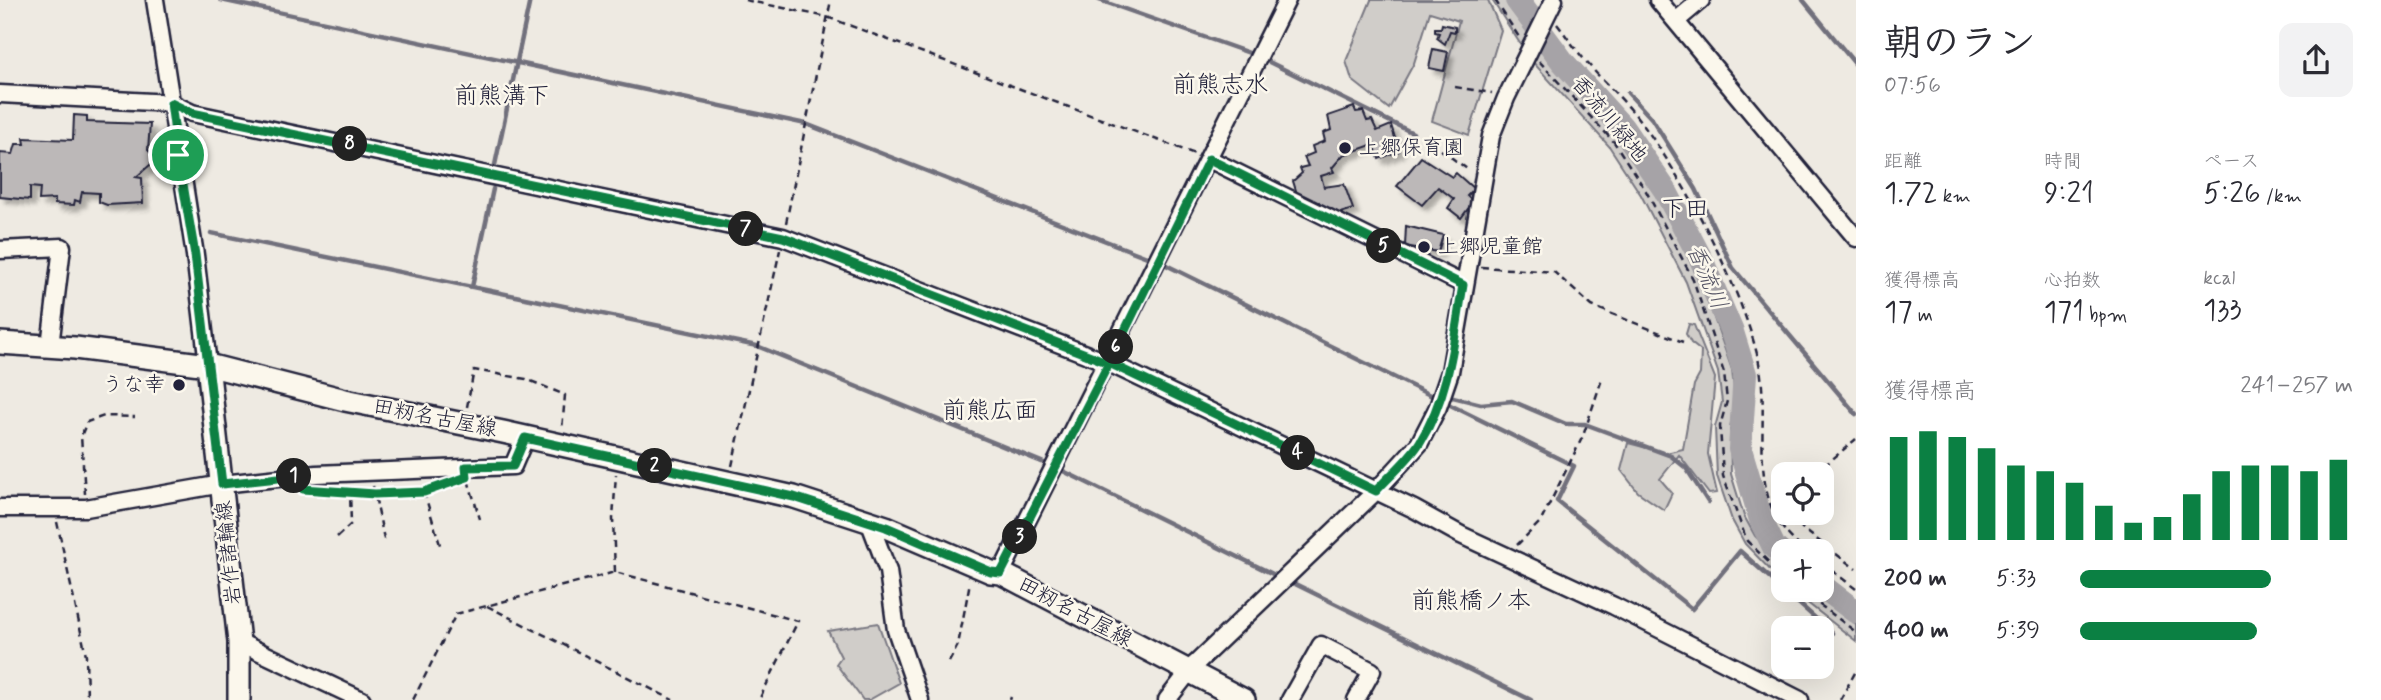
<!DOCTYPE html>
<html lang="ja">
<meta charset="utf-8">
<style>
body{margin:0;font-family:Mynerve,"Klee One",sans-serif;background:#f2f2f3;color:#2b2b33;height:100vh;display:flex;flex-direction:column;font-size:26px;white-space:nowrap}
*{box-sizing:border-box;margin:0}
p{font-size:23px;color:#7c7c81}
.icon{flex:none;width:38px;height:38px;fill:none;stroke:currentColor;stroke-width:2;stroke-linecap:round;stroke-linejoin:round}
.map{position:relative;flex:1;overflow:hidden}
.panel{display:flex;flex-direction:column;background:#fff;width:525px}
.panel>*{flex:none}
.buttons{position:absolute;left:1771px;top:462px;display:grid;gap:14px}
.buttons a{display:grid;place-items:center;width:63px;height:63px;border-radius:14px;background:#fff;box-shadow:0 7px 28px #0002;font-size:35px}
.pin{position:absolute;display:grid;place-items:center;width:60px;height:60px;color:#fff;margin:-30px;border:4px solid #fff;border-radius:50%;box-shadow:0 2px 7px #0007}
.km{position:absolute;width:35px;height:35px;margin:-18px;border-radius:50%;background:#222;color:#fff;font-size:19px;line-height:35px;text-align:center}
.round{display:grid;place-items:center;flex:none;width:74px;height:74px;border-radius:14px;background:#f2f2f3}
.summary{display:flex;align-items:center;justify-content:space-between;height:119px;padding:0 28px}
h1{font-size:38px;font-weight:600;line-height:52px}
.metrics{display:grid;grid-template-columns:repeat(3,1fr);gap:10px;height:119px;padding:7px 28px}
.metrics div{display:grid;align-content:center}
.metrics b{font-size:30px;font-weight:600}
.metrics small{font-size:19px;font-weight:400}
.metrics p{font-size:19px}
.chart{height:196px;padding:14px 28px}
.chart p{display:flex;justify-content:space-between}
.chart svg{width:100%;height:126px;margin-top:7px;stroke:#0b8043;stroke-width:6}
ul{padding:0 28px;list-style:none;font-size:23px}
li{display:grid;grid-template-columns:112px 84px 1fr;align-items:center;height:52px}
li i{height:18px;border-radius:9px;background:#0b8043}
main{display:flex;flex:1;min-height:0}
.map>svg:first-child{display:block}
.green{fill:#d0cdc9;stroke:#797882;stroke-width:2}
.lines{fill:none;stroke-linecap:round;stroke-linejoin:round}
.stream{stroke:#716f7c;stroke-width:4.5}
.river{stroke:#a6a3a7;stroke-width:24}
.building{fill:#bcb8b8;stroke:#22223b;stroke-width:2;filter:url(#shadow)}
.minor-casing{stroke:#22223b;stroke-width:21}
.major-casing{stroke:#22223b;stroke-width:26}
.path{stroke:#22223b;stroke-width:2.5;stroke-dasharray:7 5;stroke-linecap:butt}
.minor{stroke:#fbf7ec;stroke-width:16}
.major{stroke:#fbf7ec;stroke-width:21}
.route-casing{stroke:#fff;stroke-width:14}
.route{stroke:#0b8043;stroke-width:9}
.poi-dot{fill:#22223b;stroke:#fbf7ec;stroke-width:2.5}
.labels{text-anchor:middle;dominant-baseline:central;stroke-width:5;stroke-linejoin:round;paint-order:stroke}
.street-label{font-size:21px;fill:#22223b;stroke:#fbf7ec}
.poi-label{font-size:21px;fill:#22223b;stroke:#fbf7ec;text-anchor:start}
.water-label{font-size:23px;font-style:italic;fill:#575666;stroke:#fbf7ec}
.quarter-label{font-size:24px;fill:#22223b;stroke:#fbf7ec}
</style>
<main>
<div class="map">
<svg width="1856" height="700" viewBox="0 0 1856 700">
<defs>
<filter id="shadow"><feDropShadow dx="5.5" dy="5.5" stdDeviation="2" flood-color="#0004"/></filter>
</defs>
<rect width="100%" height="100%" fill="#eeeae2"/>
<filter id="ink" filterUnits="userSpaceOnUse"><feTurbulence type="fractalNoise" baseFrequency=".0143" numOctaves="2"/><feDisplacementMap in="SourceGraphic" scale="14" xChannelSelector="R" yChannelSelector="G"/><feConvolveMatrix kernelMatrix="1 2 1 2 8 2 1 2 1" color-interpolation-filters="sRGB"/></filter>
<g filter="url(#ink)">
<!-- green -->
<path class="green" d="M1371,0h117l13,30 -32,105 -37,-14 27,-100 -29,-9 -16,51 -25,46 -37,-29 -6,-19z
M1492,0h14l34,46 79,91 34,51 47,90 32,92 3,30 -5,28 1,46 13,42 11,20 28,28v19l-38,-39 -13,-24 -15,-44 -2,-49 7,-25 -4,-30 -32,-90 -45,-87 -32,-49 -79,-87z
M1689,324l5,1 21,53 -7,76 9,39 -8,1 -30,-39 -19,24 12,14 -8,17 -26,-18 -17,-22 7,-27 38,10 17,-4 11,-64 6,-11 1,-23 -10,-8 -5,-9z
M1791,590h20l45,34v17z
M878,623l21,60 -30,17h-6l-27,-36 5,-7 -13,-26z"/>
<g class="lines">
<!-- stream -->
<path class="stream" d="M221,0l585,124 346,135
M1099,0l156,55
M1803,0l53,65
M1263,59l150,74
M1628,93l24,26 44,70 37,79 123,146
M495,165l35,-165
M211,233l546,113 292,119
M1160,262l414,204 -17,35 135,108 48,-58 92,82
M472,287l21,-98
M1444,400l9,-3 28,7 31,-3 54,23h19l86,32 15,12 22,34
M1057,468l222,109
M1287,580l244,120"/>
<!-- river -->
<path class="river" d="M1517,0l46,62 59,65 43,63 36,69 31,73 13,42 -5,75 21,71 13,27 9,8
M1822,586l34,26"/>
</g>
<!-- building -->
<path class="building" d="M1442,24l13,3v5l-5,-1 -5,13 -8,-6 2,-5 -4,-1v-4h6z
M1433,49l15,3 -4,19 -15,-3z
M1354,107l2,5 7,-1 4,10 5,-1 5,11 14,-6 8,26 -20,8 -5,-15 -31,11 -11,13 2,4 -13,4 3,11 20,-3 9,25 -19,6 -4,-7 -9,2 -2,-8 -8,3 -3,-7 -10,-1 -5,-16 9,-8 -2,-5 8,-2 -4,-9 10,-4 -2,-7 13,-5 -2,-8 8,-3 -3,-14z
M74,115l13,1v6l63,2 -2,26 9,9 -21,18 6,1 1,25 -36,2 -8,-3v-9l-17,-1 -2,10 -5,-2 -1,5 -19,-1v-5l-16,1 1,-12 -10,-1v13l-30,-3v-44l13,1 3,-10h9l-1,-6 49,2z
M1421,157l31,20 4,-4 18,16 -7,7 5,5 -2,5 -9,12 -13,-10 6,-9 -16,-12 -16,18 -25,-19z
M1406,226l37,9 -5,17 -33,-6z"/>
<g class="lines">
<!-- minor casing -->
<g class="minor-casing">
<path id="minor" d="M155,0l40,255 13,110
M1658,0l198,238
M1676,21l25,-21
M0,94l171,9 21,10 591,124 326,126 305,146 47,26 153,71 186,94
M1209,159l254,125
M0,250l62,-3 -12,99
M0,508h86l136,-24 94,-10 197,-8 12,-28
M869,521l19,50 8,59 24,70
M1001,573l286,-573
M239,642l123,58
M1188,671l188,-180 43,-47 19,-37 12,-35 41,-236 15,-38 48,-98
M1167,700l28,-36
M1290,700l31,-55 51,26 -16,29"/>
</g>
<!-- major casing -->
<g class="major-casing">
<path id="major" d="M0,343l75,5 133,17 137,35 158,32 291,65 92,30 105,45 10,1 243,127
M208,365l31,277v58"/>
</g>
<!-- path -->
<path class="path" d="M745,0l82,17 368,137
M1495,0l24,37
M1557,24c11,14 21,29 33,42 15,18 33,33 47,51 45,57 102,166 120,237 18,69 -19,147 49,197
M1539,61l75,81 32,49 47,88 31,94 3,28 -7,25 3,50 24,65 36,35
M1455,87l37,6
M1441,150l29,21
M786,223l45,-223
M1481,267l73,5 38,34 91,36
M467,407l7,-37 52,9 39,16 -3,35
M732,466l48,-216
M1815,474l41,-35
M468,480l12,39
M373,486l12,58
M316,490l59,4 49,-2 17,-7
M424,492l17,56
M85,494l-4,-58 6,-14 17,-6 31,1
M1793,513l9,15 54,41
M57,522l29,133 1,45
M337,537l14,-13 -1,-32
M1517,545l24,-24 42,-85 19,-57
M1822,563l34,26
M615,572l-2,-53 3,-45
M1800,590l56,42
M487,606l186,94
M949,662l9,-17 12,-63
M413,700l43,-86 159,-42 183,49 -39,79
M1010,700l1,-3
M1840,700l16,-29"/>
<!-- minor -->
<use href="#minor" class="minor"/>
<!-- major -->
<use href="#major" class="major"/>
</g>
</g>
<g class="lines" filter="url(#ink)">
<!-- route casing -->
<g class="route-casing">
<path id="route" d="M178,155l17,100 27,229 75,-8 6,13 72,5 49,-2 43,-15 -1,-10 47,-1 12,-28 269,59 92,30 105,45 10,1 108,-210 267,128c14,-16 33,-31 44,-49 30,-49 34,-103 43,-157l-254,-126 -100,204 -326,-126 -591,-124 -21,-10 7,52"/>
</g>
<!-- route -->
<use href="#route" class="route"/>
</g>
<!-- markers -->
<g class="poi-dot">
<circle cx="1345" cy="148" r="7"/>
<circle cx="1424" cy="247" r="7"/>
<circle cx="179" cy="385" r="7"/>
</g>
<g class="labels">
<!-- street labels -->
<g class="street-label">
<text transform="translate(1609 119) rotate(50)">香流川緑地</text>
<text transform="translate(435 418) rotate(11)">田籾名古屋線</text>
<text transform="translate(229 553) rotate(-96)">岩作諸輪線</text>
<text transform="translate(1075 612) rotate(28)">田籾名古屋線</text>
</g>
<!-- poi labels -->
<g class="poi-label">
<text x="1359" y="148">上郷保育園</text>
<text x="1438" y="247">上郷児童館</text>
<text x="165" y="385" text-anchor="end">うな幸</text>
</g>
<!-- water labels -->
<g class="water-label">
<text transform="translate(1706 277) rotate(67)">香流川</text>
</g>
<!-- quarter labels -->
<g class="quarter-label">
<text x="1220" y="85">前熊志水</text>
<text x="502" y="96">前熊溝下</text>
<text x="1685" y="209">下田</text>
<text x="990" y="411">前熊広面</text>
<text x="1471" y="601">前熊橋ノ本</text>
</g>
</g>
</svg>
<div class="buttons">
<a><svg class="icon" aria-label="locate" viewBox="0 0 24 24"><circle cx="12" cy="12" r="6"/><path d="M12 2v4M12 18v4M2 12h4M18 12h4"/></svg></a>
<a>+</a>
<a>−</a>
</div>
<div class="pin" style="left:178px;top:155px;background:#1e9e55"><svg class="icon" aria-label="arrive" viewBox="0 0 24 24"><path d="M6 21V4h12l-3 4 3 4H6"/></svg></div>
<b class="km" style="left:294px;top:476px">1</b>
<b class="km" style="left:655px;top:466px">2</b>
<b class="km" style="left:1020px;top:537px">3</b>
<b class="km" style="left:1298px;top:453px">4</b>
<b class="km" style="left:1384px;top:246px">5</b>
<b class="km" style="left:1116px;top:347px">6</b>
<b class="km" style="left:746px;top:229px">7</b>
<b class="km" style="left:350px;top:144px">8</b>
</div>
<section class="panel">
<div class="summary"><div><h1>朝のラン</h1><p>07:56</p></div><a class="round"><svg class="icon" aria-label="share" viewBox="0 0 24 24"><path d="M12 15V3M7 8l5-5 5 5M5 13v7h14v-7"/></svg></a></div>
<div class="metrics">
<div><p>距離</p><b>1.72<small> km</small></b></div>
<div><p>時間</p><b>9:21</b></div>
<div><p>ペース</p><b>5:26<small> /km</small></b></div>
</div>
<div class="metrics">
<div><p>獲得標高</p><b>17<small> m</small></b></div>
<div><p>心拍数</p><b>171<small> bpm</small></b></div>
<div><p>kcal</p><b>133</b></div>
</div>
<div class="chart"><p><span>獲得標高</span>241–257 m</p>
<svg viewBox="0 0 160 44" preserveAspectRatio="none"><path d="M5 44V8M15 44V6M25 44V8M35 44V12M45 44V18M55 44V20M65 44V24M75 44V32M85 44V38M95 44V36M105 44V28M115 44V20M125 44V18M135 44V18M145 44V20M155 44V16"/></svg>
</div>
<ul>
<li><b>200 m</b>5:33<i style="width:70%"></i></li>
<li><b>400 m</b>5:39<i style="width:65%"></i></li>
</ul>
</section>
</main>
